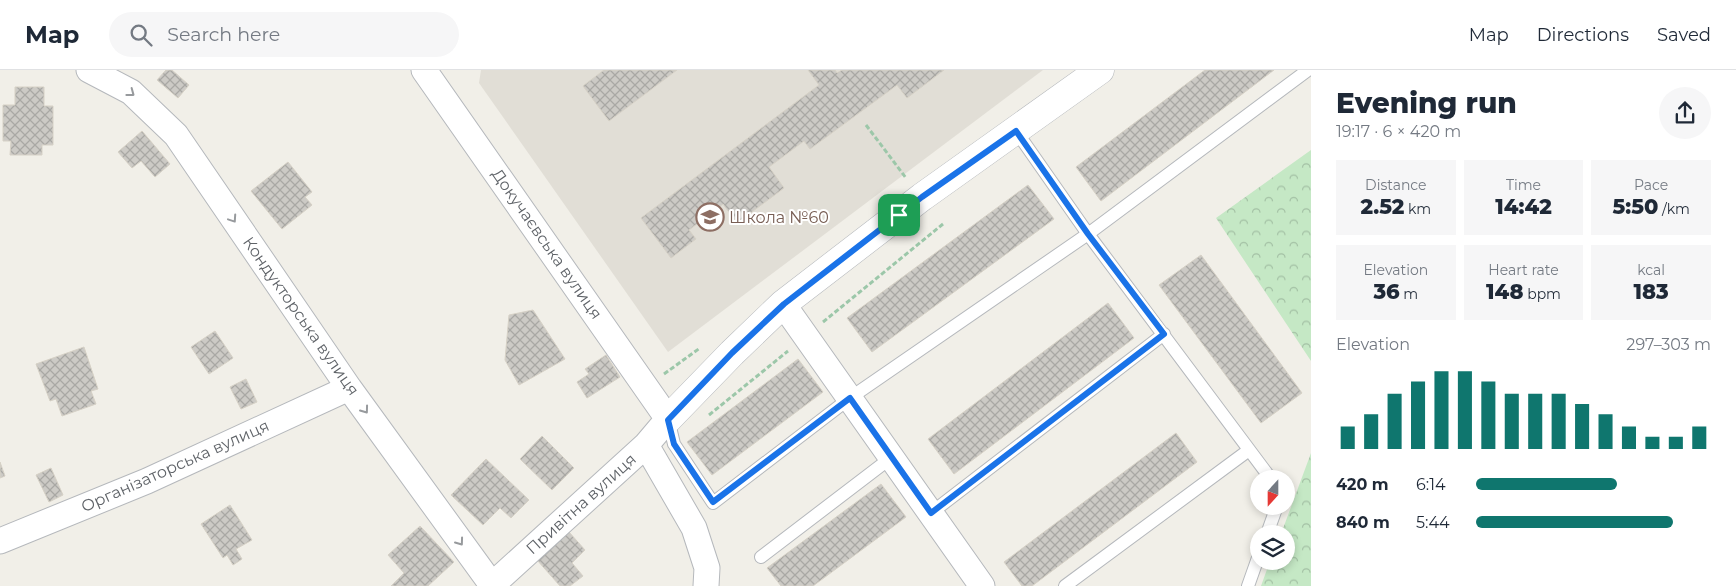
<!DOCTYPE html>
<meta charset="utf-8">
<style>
body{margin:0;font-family:Montserrat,sans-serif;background:#f6f6f7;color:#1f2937;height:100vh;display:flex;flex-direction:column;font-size:19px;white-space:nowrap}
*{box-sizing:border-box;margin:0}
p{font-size:16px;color:#747a83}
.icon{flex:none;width:28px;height:28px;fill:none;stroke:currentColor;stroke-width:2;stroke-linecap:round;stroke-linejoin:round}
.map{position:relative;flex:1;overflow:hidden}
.side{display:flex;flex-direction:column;background:#fff;width:425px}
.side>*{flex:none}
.needle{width:32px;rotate:201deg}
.buttons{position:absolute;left:1250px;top:400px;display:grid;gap:10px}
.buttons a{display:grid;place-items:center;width:45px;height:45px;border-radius:50%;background:#fff;box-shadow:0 2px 8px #0003;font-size:25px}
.pin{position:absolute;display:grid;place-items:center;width:42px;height:42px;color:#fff;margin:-21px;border-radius:10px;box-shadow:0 2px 8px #0006}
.round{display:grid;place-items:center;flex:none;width:52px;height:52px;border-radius:26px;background:#f6f6f7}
.headline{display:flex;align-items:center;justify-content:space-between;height:85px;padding:0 25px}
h1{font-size:28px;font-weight:800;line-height:38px}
.figures{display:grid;grid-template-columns:repeat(3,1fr);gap:8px;height:85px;padding:5px 25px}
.figures div{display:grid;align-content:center;border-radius:0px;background:#f6f6f7;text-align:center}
.figures b{font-size:21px;font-weight:800}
.figures small{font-size:14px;font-weight:400}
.figures p{font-size:14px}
.chart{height:140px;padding:10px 25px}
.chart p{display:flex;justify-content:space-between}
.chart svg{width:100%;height:90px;margin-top:5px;stroke:#0f766e;stroke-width:6}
ul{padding:0 25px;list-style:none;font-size:16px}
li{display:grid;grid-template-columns:80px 60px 1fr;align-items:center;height:38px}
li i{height:12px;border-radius:6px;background:#0f766e}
header{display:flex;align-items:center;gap:30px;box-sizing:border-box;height:70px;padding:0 25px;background:#fff;border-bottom:1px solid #e0e1e3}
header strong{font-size:24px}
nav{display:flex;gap:28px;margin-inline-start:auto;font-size:18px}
.search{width:350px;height:45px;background:#f6f6f7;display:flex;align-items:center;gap:12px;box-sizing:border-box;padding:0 18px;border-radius:28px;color:#747a83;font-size:19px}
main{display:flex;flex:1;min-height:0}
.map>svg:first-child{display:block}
.education{fill:#e1ded6}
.forest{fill:url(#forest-crowns)}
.building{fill:url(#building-cross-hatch);stroke:#d6d1c6}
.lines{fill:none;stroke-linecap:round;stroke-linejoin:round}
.service-casing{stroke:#b5b8bc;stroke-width:14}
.minor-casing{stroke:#b5b8bc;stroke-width:27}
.tertiary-casing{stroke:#b5b8bc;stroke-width:29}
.path{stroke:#9cc7a9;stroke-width:3;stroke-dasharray:5 2.5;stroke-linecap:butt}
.service{stroke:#fff;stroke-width:12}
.minor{stroke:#fff;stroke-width:25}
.tertiary{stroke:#fff;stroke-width:28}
.oneway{stroke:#979a9d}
.route-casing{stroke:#fff;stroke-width:10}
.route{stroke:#1a73e8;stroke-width:6}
.labels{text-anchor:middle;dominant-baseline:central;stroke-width:4;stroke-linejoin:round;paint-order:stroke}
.education-label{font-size:16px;fill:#785e54;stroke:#fff;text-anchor:start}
.street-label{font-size:16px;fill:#5f6368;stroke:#fff}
</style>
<header>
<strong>Map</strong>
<div class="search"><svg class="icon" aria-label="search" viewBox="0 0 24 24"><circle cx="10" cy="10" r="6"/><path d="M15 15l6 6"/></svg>Search here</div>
<nav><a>Map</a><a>Directions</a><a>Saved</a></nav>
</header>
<main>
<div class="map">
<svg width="1311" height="516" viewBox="0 0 1311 516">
<defs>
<pattern id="forest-crowns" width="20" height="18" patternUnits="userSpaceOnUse" patternTransform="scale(1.25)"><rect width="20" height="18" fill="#c5e8c5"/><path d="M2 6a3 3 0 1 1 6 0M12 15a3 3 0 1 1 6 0" fill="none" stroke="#a3c0a4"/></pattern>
<pattern id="building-cross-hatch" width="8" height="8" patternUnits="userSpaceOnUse" patternTransform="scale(1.25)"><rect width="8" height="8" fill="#cccac5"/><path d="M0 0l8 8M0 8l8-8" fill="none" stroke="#a9a8a4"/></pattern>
</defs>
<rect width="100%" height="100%" fill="#f1efe8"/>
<!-- education -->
<path class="education" d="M481,0h562l-375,282 -189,-269z"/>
<!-- forest -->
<path class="forest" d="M1311,80v211l-95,-143z
M1311,383v133h-50l9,-25h16v-27h-5z"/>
<!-- building -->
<path class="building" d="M166,0h6l17,15 -11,13 -21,-18z
M604,0h73l-68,51 -26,-35z
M808,0h27l2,3 5,-3h102l-37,28 -10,-13 -87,64 -6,-8 -35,26 15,21 -47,35 -14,-19 -34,26 7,9 -25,19 -30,-40 178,-133z
M1205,0h69l-173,131 -25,-34z
M15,17h29v19h9v39h-11v10h-32l1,-14h-8v-36h12z
M142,61l28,33 -15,13 -14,-16 -9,7 -14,-16z
M288,92l24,30 -7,5 7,8 -30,24 -31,-38z
M1028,115l26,34 -182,133 -25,-34z
M1201,185l101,138 -41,30 -102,-138z
M1108,233l26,35 -180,136 -26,-35z
M533,240l32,49 -46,26 -14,-25 4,-45z
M215,261l18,27 -24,16 -18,-27z
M84,277l14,42 -7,2 5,13 -34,12 -6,-17 -6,2 -14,-37z
M606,285l14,22 -33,21 -10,-16 12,-8 -4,-5z
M798,289l25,33 -111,83 -25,-33z
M246,309l11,23 -16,7 -11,-22z
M1176,363l21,29 -165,124h-10l-18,-24z
M542,366l32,32 -22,22 -32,-31z
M486,389l43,41 -18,18 -11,-10 -17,17 -32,-30z
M0,392l5,14 -5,2z
M51,398l12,27 -14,7 -13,-27z
M881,414l25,33 -93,69h-32l-14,-18z
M230,435l22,35 -16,9 6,10 -9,6 -6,-10 -4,3 -22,-34z
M420,456l34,36 -26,24h-37l13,-13 -16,-18z
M569,462l16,18 -13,13 11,13 -13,10h-10l-23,-26z"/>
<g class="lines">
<!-- service casing -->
<g class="service-casing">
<path id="service" d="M1016,61l72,103 183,245
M668,349l6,25 39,59 137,-105 238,-164 220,-164
M931,443l233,-179
M1267,464l10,-28
M761,487l131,-100
M1065,516l184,-136
M1248,516l11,-31"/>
</g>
<!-- minor casing -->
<g class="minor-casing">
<path id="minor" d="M89,0l42,22 45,43 173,253 143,197
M424,0l244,349 -22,26 -155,141
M783,234l199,282
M646,375l48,83 13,40 -1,18
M0,471l147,-60 202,-93"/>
</g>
<!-- tertiary casing -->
<g class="tertiary-casing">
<path id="tertiary" d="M668,349l64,-66 51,-49 139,-107 178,-127"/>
</g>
<!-- path -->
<path class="path" d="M866,55l40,53
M823,252l120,-98
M664,304l36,-26
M709,345l79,-64"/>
<!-- service -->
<use href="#service" class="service"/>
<!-- minor -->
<use href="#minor" class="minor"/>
<!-- tertiary -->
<use href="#tertiary" class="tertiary"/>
</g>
<!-- one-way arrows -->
<defs><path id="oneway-chevron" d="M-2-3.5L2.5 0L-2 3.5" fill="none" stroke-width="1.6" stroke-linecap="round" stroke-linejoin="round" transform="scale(1.25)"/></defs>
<g class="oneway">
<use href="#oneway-chevron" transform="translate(131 23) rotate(37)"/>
<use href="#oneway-chevron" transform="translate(233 149) rotate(56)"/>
<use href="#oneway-chevron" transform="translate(365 340) rotate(54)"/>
<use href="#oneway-chevron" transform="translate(460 472) rotate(54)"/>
</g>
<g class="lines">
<!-- route casing -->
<g class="route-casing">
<path id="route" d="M1016,61l72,103 76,100 -233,179 -81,-115 -137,104 -39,-58 -6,-24 64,-67 52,-49 138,-107z"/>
</g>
<!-- route -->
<use href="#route" class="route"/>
</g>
<!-- icons -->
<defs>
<g id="school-ring" transform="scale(1.4375)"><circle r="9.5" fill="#fff" stroke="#8d6e63" stroke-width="1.5"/><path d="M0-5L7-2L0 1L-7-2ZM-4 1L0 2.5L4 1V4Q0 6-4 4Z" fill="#8d6e63"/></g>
</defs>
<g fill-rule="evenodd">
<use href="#school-ring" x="710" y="147"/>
</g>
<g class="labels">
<!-- education labels -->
<g class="education-label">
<text x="729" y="147">Школа №60</text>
</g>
<!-- street labels -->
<g class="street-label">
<text transform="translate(547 174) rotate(55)">Докучаєвська вулиця</text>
<text transform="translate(301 246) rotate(55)">Кондукторська вулиця</text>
<text transform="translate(175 396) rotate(-24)">Організаторська вулиця</text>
<text transform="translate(581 434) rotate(-42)">Привітна вулиця</text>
</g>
</g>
</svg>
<div class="buttons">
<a><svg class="needle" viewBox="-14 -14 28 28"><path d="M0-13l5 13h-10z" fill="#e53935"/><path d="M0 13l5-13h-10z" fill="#747a83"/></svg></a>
<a><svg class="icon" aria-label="layers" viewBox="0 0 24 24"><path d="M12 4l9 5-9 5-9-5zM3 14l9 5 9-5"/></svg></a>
</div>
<div class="pin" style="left:899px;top:145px;background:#1e9e55"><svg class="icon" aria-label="arrive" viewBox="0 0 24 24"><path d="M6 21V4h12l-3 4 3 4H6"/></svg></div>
</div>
<section class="side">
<div class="headline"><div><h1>Evening run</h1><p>19:17 · 6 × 420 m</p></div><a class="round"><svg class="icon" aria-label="share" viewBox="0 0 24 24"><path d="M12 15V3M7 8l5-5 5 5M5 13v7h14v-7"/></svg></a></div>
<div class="figures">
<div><p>Distance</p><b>2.52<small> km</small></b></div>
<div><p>Time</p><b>14:42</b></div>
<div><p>Pace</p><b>5:50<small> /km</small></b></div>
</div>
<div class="figures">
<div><p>Elevation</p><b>36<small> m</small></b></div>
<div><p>Heart rate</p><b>148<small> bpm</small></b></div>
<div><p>kcal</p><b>183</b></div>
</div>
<div class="chart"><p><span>Elevation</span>297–303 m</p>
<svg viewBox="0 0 160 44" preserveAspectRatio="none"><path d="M5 44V33M15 44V27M25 44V17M35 44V11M45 44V6M55 44V6M65 44V11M75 44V17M85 44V17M95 44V17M105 44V22M115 44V27M125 44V33M135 44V38M145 44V38M155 44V33"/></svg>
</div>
<ul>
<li><b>420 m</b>6:14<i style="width:60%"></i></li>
<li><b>840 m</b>5:44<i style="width:84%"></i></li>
</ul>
</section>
</main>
